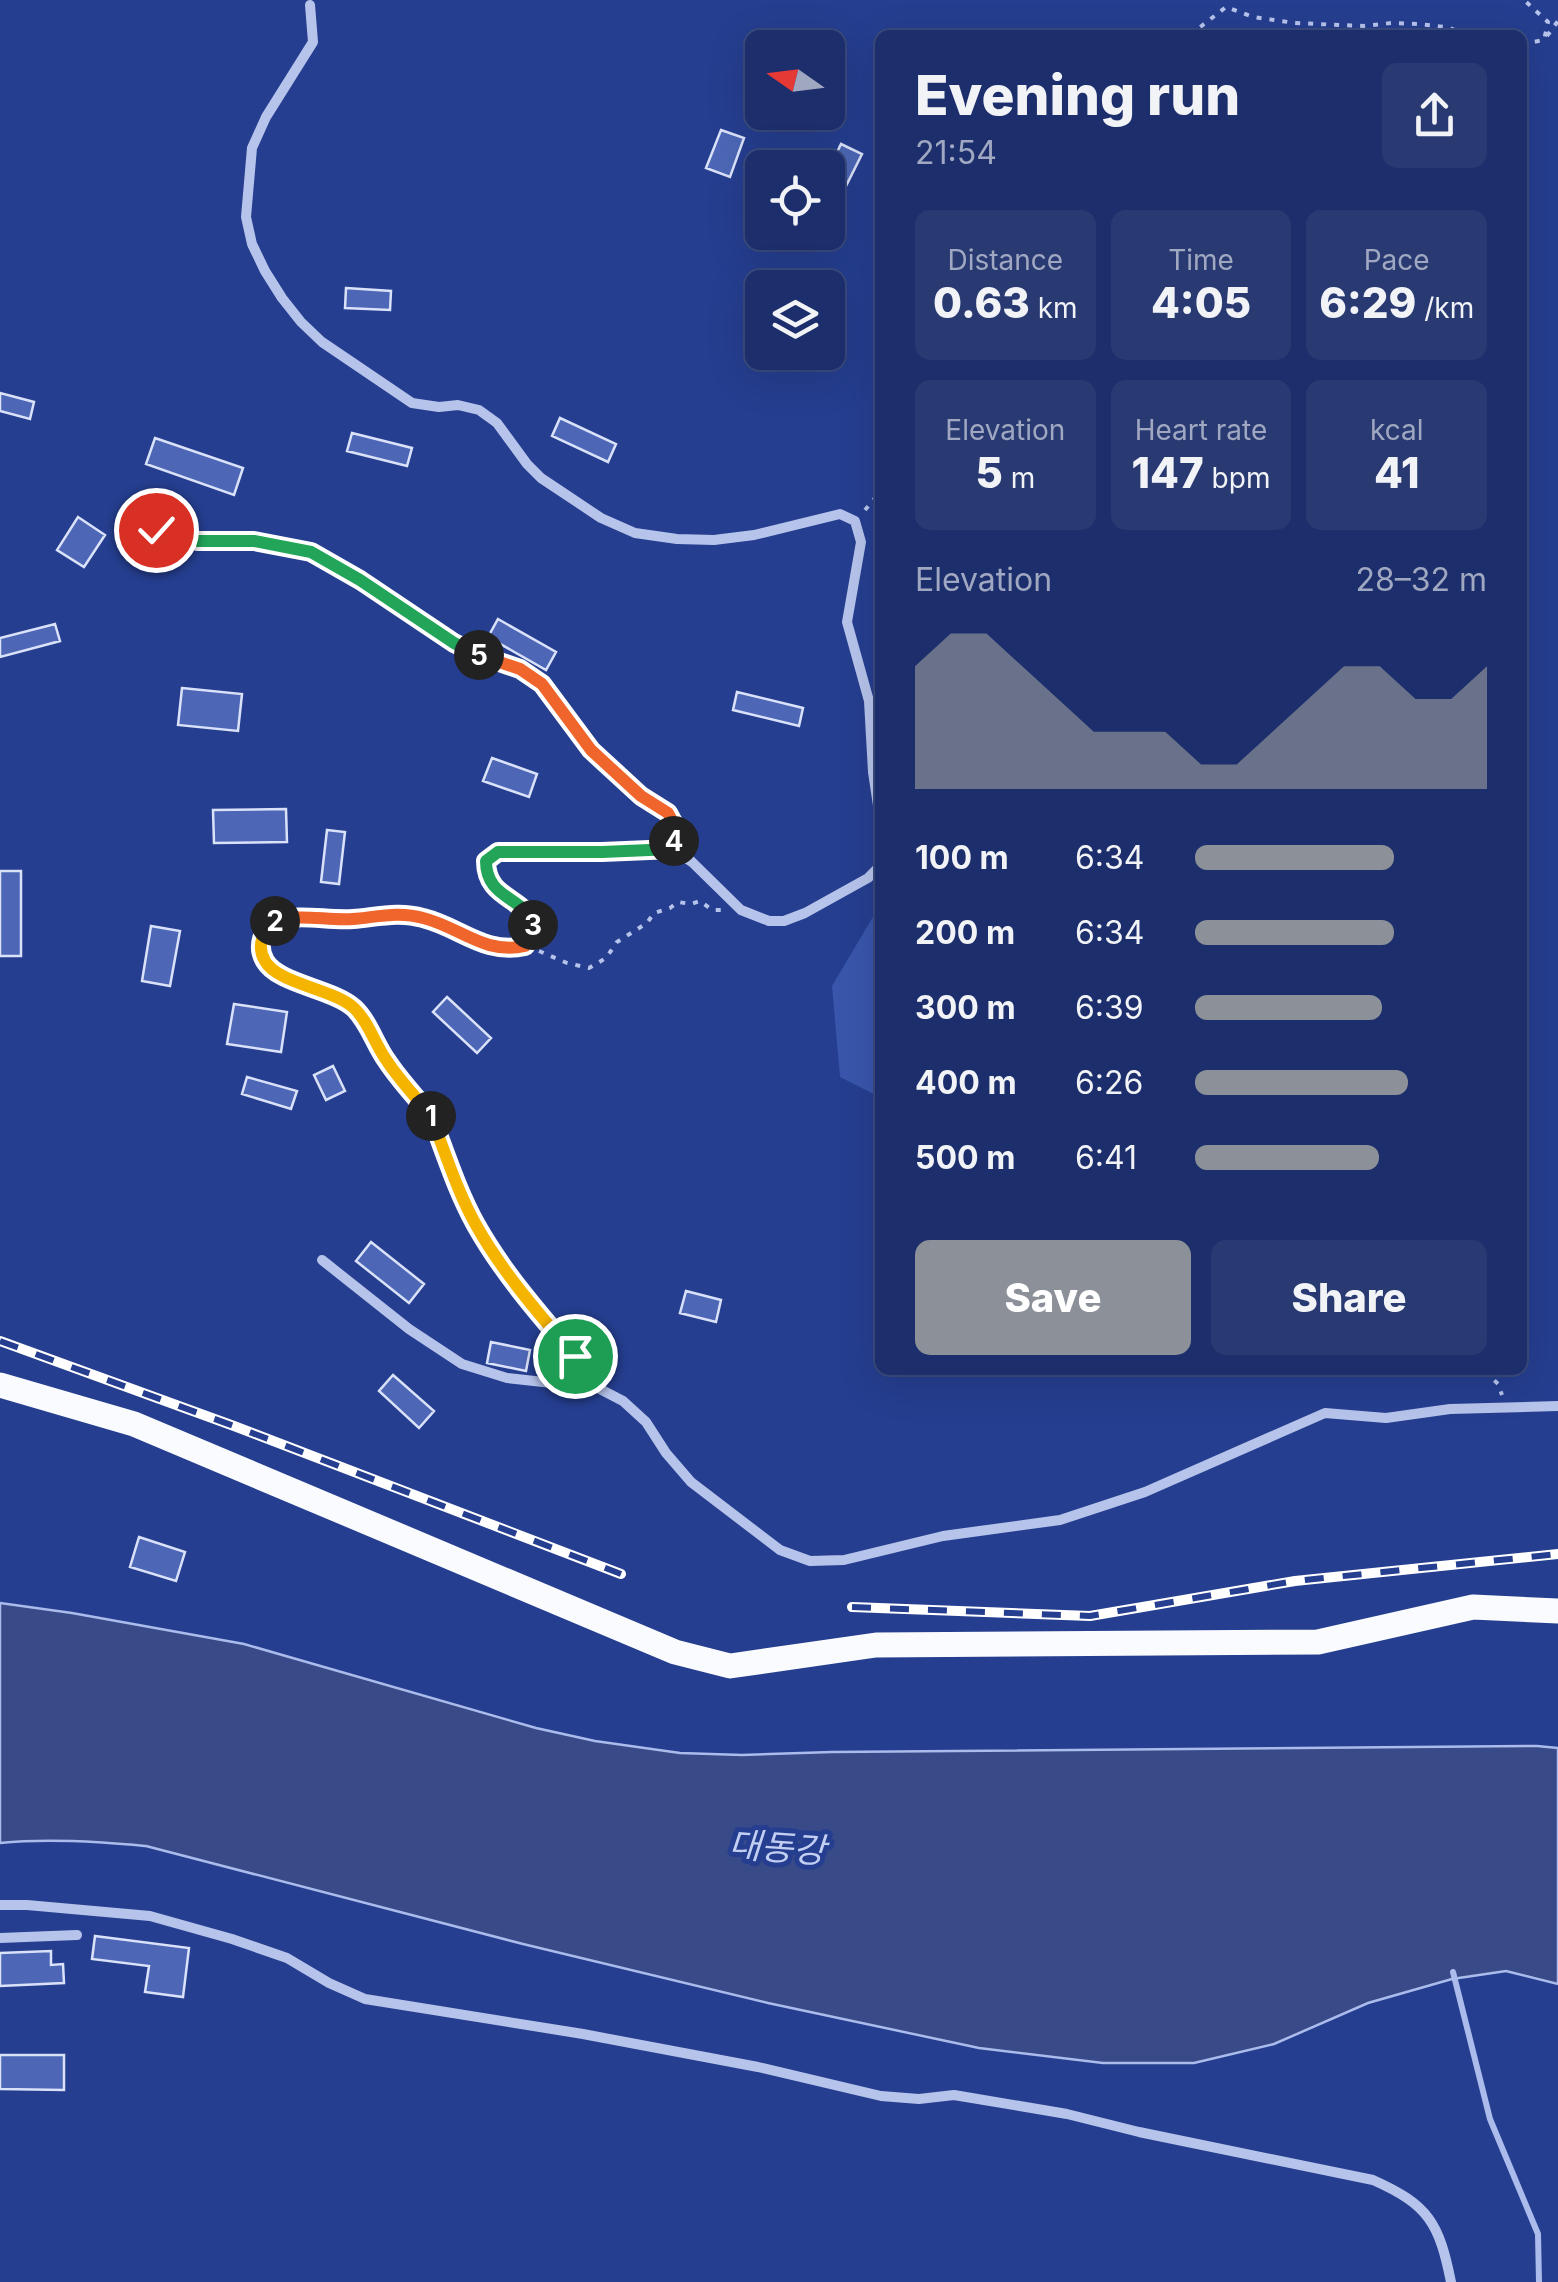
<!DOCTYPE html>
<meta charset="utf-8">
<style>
body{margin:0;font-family:Inter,"Noto Sans KR",sans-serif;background:#293a73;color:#f1f3f6;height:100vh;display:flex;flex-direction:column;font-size:38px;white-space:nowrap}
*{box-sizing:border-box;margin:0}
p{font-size:32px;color:#a0a8c1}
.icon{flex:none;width:55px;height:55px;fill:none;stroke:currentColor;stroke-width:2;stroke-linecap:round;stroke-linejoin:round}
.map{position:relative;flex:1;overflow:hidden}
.details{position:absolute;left:875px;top:30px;width:652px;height:1345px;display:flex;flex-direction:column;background:#1c2e6b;border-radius:15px;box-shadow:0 10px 40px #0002,0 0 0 2px #3a4a7e}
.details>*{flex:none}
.needle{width:65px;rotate:284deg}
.tools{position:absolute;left:745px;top:30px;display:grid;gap:20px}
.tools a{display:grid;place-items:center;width:100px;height:100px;border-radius:15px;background:#1c2e6b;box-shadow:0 10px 40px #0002,0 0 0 2px #3a4a7e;font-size:50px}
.pin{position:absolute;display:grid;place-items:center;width:85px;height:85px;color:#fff;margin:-42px;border:5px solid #fff;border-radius:50%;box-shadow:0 2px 10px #0007}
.km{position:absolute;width:50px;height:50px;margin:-25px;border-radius:50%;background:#222;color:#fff;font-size:28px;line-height:50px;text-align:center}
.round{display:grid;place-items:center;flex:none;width:105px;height:105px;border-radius:15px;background:#293a73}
.headline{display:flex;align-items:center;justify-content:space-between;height:170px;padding:0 40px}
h1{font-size:55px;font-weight:800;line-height:75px}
.metrics{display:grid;grid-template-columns:repeat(3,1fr);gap:15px;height:170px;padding:10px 40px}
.metrics div{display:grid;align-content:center;border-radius:15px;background:#293a73;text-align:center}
.metrics b{font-size:42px;font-weight:800}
.metrics small{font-size:28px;font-weight:400}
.metrics p{font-size:28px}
.chart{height:280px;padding:20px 40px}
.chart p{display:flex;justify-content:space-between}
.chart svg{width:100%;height:180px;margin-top:10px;fill:#8c9099;opacity:.7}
.cta{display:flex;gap:20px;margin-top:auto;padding:20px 40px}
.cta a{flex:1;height:115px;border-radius:15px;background:#8c9099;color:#fff;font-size:40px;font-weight:800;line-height:115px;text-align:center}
.cta a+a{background:#293a73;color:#f1f3f6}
ul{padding:0 40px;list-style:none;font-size:32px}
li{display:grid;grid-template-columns:160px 120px 1fr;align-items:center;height:75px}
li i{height:25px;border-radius:12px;background:#8c9099}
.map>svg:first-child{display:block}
.green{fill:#3956ac}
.water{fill:#384a87;stroke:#aabbec;stroke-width:2.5}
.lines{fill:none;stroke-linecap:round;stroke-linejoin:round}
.stream{stroke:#aabbec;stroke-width:6}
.building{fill:#4d67b6;stroke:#dae2f9;stroke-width:2.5}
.path{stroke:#b6c3eb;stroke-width:4;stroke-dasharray:5 8;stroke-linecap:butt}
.minor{stroke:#b6c3eb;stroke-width:10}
.primary{stroke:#fafbff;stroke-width:25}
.rail-casing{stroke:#fff;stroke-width:10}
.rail{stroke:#253e8f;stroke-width:6;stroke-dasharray:19;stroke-linecap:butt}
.split-1-casing{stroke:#fff;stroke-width:20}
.split-2-casing{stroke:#fff;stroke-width:20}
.split-3-casing{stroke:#fff;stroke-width:20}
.split-4-casing{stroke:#fff;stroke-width:20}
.split-5-casing{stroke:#fff;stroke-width:20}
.split-6-casing{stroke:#fff;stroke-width:20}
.split-7-casing{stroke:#fff;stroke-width:20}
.split-1{stroke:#f5b400;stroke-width:12}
.split-2{stroke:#f5b400;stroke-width:12}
.split-3{stroke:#f0652b;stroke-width:12}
.split-4{stroke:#22a559;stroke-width:12}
.split-5{stroke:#f0652b;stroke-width:12}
.split-6{stroke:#22a559;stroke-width:12}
.split-7{stroke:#22a559;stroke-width:12}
.labels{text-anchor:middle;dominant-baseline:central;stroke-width:10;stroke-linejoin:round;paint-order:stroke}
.water-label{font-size:35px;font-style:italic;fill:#c2cef2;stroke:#253e8f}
</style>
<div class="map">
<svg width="1558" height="2282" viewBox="0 0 1558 2282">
<rect width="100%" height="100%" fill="#253e8f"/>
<!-- green -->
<path class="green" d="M880,905v192l-40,-20 -8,-91z"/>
<!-- water -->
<path class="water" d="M0,1603l72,10 172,31 292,84 59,13 85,12 62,2 90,-3 705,-6 21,2v236l-52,-13 -54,8 -84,24 -94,41 -80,19h-91l-124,-15 -211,-45 -245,-59 -377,-98c-49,-4 -97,-8 -146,-3z"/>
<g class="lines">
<!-- stream -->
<path class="stream" d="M1453,1972l37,147 48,115 1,48"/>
</g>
<!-- building -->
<path class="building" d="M721,130l23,8 -14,39 -24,-9z
M841,144l21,10 -19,38 -15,-8v-13z
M346,288l45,3 -1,19 -45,-2z
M0,393l34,9 -4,17 -30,-8z
M560,418l56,26 -8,18 -56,-26z
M352,433l60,15 -5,18 -60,-15z
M155,438l88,30 -9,27 -88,-31z
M78,517l27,18 -21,32 -27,-17z
M498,619l58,33 -10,18 -58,-33z
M55,624l5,17 -60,16v-19z
M182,688l60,6 -4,37 -60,-6z
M737,692l66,16 -4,18 -66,-16z
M492,758l45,16 -8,23 -46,-16z
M286,809l1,33 -73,1 -1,-33z
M327,830l18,2 -6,52 -18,-2z
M0,871h21v85h-21z
M151,926l29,5 -10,55 -28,-5z
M447,997l44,41 -14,15 -44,-41z
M234,1004l53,8 -6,40 -54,-8z
M333,1066l12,25 -19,9 -12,-25z
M247,1077l50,14 -6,18 -49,-15z
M371,1242l53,42 -15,19 -53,-42z
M686,1291l35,9 -5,22 -36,-9z
M491,1342l39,8 -4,21 -39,-8z
M393,1375l41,36 -15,17 -40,-37z
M139,1537l46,15 -9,29 -46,-14z
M95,1936l94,12 -6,49 -38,-5 4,-26 -57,-7z
M51,1951v14l12,-1 1,19 -64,3v-33z
M0,2055h64v35l-64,-1z"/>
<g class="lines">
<!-- path -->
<path class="path" d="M1190,35l36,-28 27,10 42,6 68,3 29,-3 26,1 28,3 24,8
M1547,36l11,-15
M1522,44l22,-4 4,-18 -24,-22
M865,510l15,-18
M539,951l28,12 22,5 17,-10 11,-16 30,-19 7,-10 16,-5 8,-6 13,2 9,-3 12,9h11
M1491,1370l-2,5 9,9 4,11"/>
<!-- minor -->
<path class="minor" d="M310,5l3,37 -47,75 -14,31 -6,69 6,27 13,27 17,27 19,24 21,20 90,61 27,4 19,-2 21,5 18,13 30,41 14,14 60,40 34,15 42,6 37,1 40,-5 86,-21 15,7 6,21 -14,80 22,79 4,71 7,47
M156,530l43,11h54l58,11 49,28 94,63 31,14 34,12 23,15 49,65 50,47 26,17 8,13 -2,23
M322,1260l87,69 53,35 45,14 91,10 25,13 23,21 20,31 25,29 89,68 30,11 34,-1 99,-24 117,-16 85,-28 180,-79 61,5 64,-9 108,-3
M598,1388c-32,-46 -72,-86 -104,-132 -29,-43 -39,-93 -63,-139 -10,-19 -29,-36 -42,-53 -10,-12 -15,-26 -24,-39 -4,-6 -8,-14 -13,-19 -24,-18 -110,-30 -88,-74 3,-6 11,-12 17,-13 23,-5 46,1 69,0 26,0 49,-9 75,-1 36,12 61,36 100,28l9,-14 -3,-15 -36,-29 -9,-13v-14l11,-8 105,-1 71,-3 19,13 49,48 28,11h15l21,-8 63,-35 12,-12v-4
M0,1905h27l123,11 82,23 55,19 42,25 36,16 218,35 175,33 123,29 38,3 35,-4 113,19 72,18 234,48c56,25 66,43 78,102
M0,1938l77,-3"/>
<!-- primary -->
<path class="primary" d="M0,1385l134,39 541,228 55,14 146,-21 442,-3 155,-35 85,4"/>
<!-- rail casing -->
<g class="rail-casing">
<path id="rail" d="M0,1341l234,85 387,148
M852,1607l238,9 205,-35 263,-27"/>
</g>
<!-- rail -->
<use href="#rail" class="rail"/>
</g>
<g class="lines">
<!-- split-1 casing -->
<g class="split-1-casing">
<path id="split-1" d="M431,1116c14,36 26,75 45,109 27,48 63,89 99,131"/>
</g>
<!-- split-2 casing -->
<g class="split-2-casing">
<path id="split-2" d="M275,921c-12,9 -19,25 -10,40 13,23 69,28 89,47 15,14 21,37 33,53 13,20 30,37 44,55"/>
</g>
<!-- split-3 casing -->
<g class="split-3-casing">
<path id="split-3" d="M275,921c25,-8 52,0 78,-2 24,-2 46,-8 70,-1 37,9 61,37 102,28l9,-14 -1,-7"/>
</g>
<!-- split-4 casing -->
<g class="split-4-casing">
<path id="split-4" d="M533,925c-8,-29 -47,-25 -47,-64l12,-9h104l71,-3 1,-8"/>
</g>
<!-- split-5 casing -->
<g class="split-5-casing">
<path id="split-5" d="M479,655l41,14 22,15 49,66 50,46 27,17 7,13 -1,15"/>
</g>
<!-- split-6 casing -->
<g class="split-6-casing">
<path id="split-6" d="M227,541h27l57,11 49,28 94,63 25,12"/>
</g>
<!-- split-7 casing -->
<g class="split-7-casing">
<path id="split-7" d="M156,530l42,11h29"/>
</g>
<!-- split-1 -->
<use href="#split-1" class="split-1"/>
<!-- split-2 -->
<use href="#split-2" class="split-2"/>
<!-- split-3 -->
<use href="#split-3" class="split-3"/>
<!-- split-4 -->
<use href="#split-4" class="split-4"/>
<!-- split-5 -->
<use href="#split-5" class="split-5"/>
<!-- split-6 -->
<use href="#split-6" class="split-6"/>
<!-- split-7 -->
<use href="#split-7" class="split-7"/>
</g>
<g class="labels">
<!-- water labels -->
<g class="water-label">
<text transform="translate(777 1847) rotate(4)">대동강</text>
</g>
</g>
</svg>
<div class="tools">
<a><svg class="needle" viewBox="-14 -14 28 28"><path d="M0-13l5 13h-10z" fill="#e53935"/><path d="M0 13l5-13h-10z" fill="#a0a8c1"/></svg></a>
<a><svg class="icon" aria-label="locate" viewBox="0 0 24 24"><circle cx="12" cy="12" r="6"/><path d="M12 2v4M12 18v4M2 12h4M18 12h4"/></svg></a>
<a><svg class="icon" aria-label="layers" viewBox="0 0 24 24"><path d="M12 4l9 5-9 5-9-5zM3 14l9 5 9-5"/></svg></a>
</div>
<div class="pin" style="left:575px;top:1356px;background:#1e9e55"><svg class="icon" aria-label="arrive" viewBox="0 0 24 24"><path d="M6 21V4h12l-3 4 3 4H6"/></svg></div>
<div class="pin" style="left:156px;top:530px;background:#d93025"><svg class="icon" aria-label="check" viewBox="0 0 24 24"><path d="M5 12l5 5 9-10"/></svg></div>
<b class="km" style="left:431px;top:1116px">1</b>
<b class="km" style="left:275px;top:921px">2</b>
<b class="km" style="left:533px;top:925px">3</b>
<b class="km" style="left:674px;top:841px">4</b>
<b class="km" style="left:479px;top:655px">5</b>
<section class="details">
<div class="headline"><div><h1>Evening run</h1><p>21:54</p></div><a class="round"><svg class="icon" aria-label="share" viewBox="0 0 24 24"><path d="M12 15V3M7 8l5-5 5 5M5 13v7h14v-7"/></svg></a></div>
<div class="metrics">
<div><p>Distance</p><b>0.63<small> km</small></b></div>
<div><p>Time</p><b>4:05</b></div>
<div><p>Pace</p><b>6:29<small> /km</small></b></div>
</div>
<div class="metrics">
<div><p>Elevation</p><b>5<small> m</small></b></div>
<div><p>Heart rate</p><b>147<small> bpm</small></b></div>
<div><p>kcal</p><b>41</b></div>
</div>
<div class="chart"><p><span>Elevation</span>28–32 m</p>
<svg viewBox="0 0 160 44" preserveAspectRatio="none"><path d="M0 44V14L10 6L20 6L30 14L40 22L50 30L60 30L70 30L80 38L90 38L100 30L110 22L120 14L130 14L140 22L150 22L160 14V44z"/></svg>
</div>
<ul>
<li><b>100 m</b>6:34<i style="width:68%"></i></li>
<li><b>200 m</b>6:34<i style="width:68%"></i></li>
<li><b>300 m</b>6:39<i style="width:64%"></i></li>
<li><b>400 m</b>6:26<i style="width:73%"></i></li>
<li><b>500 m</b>6:41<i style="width:63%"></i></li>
</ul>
<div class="cta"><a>Save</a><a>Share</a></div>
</section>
</div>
